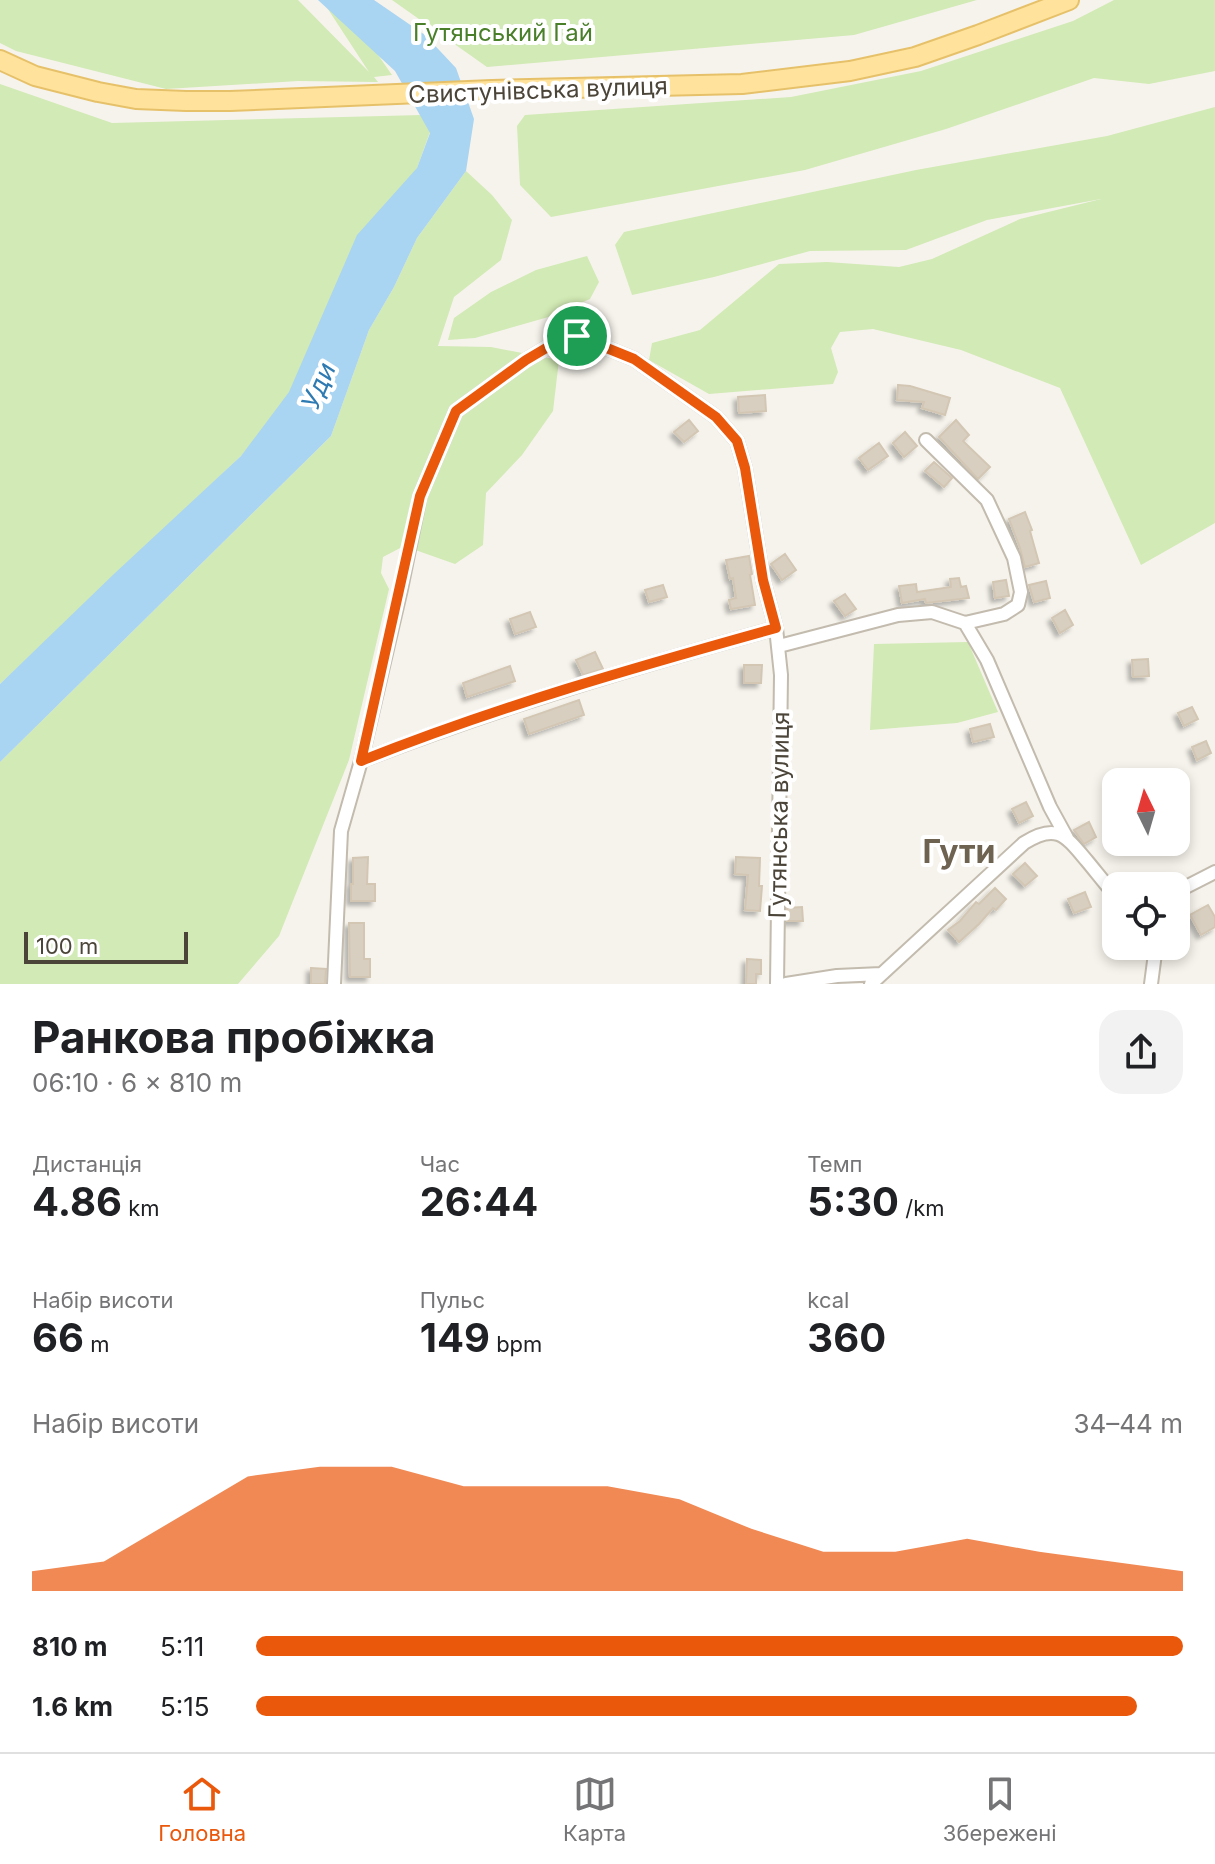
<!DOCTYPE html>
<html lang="uk">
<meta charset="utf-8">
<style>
body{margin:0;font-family:Inter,sans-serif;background:#f2f2f2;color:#202124;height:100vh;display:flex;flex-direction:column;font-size:30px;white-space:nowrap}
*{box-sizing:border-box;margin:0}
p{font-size:26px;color:#757577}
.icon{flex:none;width:44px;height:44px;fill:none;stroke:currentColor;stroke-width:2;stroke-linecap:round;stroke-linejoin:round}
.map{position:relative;height:984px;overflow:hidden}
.drawer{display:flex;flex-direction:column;background:#fff;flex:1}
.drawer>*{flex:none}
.needle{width:52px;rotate:355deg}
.controls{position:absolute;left:1102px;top:768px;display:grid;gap:16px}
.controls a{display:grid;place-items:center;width:88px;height:88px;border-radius:16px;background:#fff;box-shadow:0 4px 12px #0003;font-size:40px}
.scale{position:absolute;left:24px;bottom:20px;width:164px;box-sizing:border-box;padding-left:8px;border:4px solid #4b4439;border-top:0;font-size:22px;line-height:28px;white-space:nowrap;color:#4b4439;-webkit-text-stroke:6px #fff;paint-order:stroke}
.pin{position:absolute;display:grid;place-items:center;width:68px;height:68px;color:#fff;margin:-34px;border:4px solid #fff;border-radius:50%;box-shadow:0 2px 8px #0007}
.round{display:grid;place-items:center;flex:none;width:84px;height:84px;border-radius:24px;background:#f2f2f2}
.overview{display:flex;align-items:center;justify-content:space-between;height:136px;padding:0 32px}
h1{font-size:44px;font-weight:700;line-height:60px}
.figures{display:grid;grid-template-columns:repeat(3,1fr);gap:12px;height:136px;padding:8px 32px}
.figures div{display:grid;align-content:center}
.figures b{font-size:40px;font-weight:700}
.figures small{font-size:22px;font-weight:400}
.figures p{font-size:22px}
.chart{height:224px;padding:16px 32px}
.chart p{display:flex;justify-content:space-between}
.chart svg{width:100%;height:144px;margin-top:8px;fill:#ea580c;opacity:.7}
ul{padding:0 32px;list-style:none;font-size:26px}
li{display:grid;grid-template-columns:128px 96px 1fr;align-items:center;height:60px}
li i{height:20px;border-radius:10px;background:#ea580c}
.tabs{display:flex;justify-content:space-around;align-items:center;height:112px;border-top:2px solid #e0e0e0;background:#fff;font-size:22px;color:#757577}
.tabs a{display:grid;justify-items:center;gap:4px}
.tabs .selected{color:#ea580c}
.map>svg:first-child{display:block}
.green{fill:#d2eab5}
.water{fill:#a9d4f2}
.building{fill:#d8cfc1;stroke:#d3c7b4;stroke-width:2;filter:url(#shadow)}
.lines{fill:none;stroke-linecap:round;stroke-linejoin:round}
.minor-casing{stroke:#c2bbae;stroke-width:16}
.primary-casing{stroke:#e6c16a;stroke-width:22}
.minor{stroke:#fff;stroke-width:12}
.primary{stroke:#ffe39c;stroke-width:18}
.route-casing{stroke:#fff;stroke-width:16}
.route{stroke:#ea580c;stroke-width:10}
.labels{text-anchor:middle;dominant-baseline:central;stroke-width:8;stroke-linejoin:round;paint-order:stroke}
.park-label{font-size:24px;fill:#4a7f2a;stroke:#fff}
.street-label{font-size:24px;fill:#4b4439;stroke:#fff}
.water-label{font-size:26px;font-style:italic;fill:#2e7ab2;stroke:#fff}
.district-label{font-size:32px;font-weight:bold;fill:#6e6250;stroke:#fff}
</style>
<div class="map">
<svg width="1215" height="984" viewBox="0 0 1215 984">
<defs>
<filter id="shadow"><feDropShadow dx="-4" dy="4" stdDeviation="2" flood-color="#0004"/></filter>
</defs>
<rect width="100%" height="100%" fill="#f6f3ec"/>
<!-- green -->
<path class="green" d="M0,0h298l71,72 -47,-72h18l52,75 -18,2 4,5 -80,-1 -132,8 -150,-38 -16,-8z
M392,0h585l-123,35 -367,32z
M1114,0h101v71l-66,13 -55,-6 -148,51 -141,41 -254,47 -31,-32 -3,-59 8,-11 266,-18 130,-26 152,-50z
M0,84l112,39 310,-8 8,17 -14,39 -123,224 -52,61 -241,228z
M1215,107v416l-74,42 -81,-177 -99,-38 -88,-21 -33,3 -9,16 7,24 -5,12 -124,10 -60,-34 3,-17 48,-13 79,-66 48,-2 72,5 33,-8 88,-40 81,-20 -114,21 -81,30 -96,1 -96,26 -82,18 -17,-50 9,-13 292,-62 191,-34z
M466,171l26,24 20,25 -11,40 -47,37 -16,49 53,1 68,13 -6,51 -31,44 -36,38 -3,52 -28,19 -51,-18 -21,11 -2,16 8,16 -40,171 -70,176 -41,48h-238v-222l331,-326 38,-106 25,-43 23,-49z
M587,256l12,26 -9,17 -38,17 -77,22 -27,2 6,-22 37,-26 45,-22z
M968,642l30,70 -41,11 -87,7 4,-86z"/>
<!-- water -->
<path class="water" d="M318,0h56l51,35 31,33 18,51 -8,52 -49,67 -23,49 -25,43 -38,106 -331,326v-78l115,-111 126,-117 48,-64 68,-157 60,-67 13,-35 -35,-62z"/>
<!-- building -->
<path class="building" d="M898,385l12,1 40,12 -5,17 -23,-7 2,-6 -27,-2z
M765,395l1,16 -27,2 -1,-16z
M689,420l9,11 -14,11 -10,-10z
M956,420l13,15 -6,6 27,26 -12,12 -39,-42z
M905,432l12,14 -13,11 -11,-14z
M879,443l9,13 -20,14 -9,-12z
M934,462l18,16 -8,9 -19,-16z
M1025,512l7,18 -2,1 9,32 -14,4 -5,-19 -11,-29z
M785,554l11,16 -14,10 -11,-16z
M749,556l3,18 -2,1 5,30 -24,4 -2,-9 7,-2 -3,-20 -3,1 -4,-19z
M959,578l2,9 5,-1 3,12 -43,5 -1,-4 -23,4 -3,-17 17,-2 1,8 34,-5 -1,-8z
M1006,580l3,16 -14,2 -2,-16z
M1046,581l4,17 -16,4 -5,-17z
M663,585l4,12 -18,5 -4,-12z
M845,594l11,15 -11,7 -11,-15z
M1065,610l8,15 -13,8 -8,-15z
M530,612l6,15 -21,7 -5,-15z
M595,652l8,17 -20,6 -7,-15z
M1148,659l1,17 -16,1 -1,-17z
M744,665h18l-1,18h-17z
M510,666l5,15 -48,16 -4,-14z
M579,700l5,15 -55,19 -5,-15z
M1192,707l6,12 -14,7 -6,-13z
M990,724l4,13 -21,5 -3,-13z
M1206,741l5,12 -14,7 -5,-13z
M1026,802l7,14 -14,7 -7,-14z
M1089,822l7,15 -12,7 -10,-14z
M368,857l-1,27h8v17h-24v-17h2v-26z
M736,857l24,1 -1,28h3l-2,25 -15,-1 3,-35 -13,-1z
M1025,863l12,13 -12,10 -12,-12z
M995,888l11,11 -10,11 -3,-2 -14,16 -20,18 -11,-12 12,-9 16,-19 3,2z
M1085,892l6,15 -17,6 -6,-14z
M1208,905l7,12v10l-14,8 -11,-20z
M802,907l1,14h-16v-13z
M349,923h15v36h6v18h-20z
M747,959l14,1v14h-5v10h-10z
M311,968l15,1 -1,15h-14z"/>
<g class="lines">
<!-- minor casing -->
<g class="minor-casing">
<path id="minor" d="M926,440l61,60 27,58 7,34 -3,13 -14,9 -39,9
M779,646l119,-31 34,-3 33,11 22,37 63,147 17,31
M361,761c135,-53 275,-94 415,-133
M1176,892l39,-20
M334,984l7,-153 20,-70 40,-172 19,-93 36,-85 70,-51 27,-16 24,-8 57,23 82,58 21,24 8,27 18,112 13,48 5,47 -4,309
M786,984l51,-8 44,-2
M871,984l153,-141c33,-21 42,-7 63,18 10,12 19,24 29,35
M1151,984l5,-38"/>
</g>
<!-- primary casing -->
<g class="primary-casing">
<path id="primary" d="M0,60l35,16 63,16 38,7 50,2h44l262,-11 250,-6 108,-13 65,-14 63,-22 91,-35"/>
</g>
<!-- minor -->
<use href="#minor" class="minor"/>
<!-- primary -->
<use href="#primary" class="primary"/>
</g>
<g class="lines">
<!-- route casing -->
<g class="route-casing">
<path id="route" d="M577,336l57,23 82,58 21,24 8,27 18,112 13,48c-140,39 -280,79 -415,133l59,-265 36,-85 70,-51 27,-16z"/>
</g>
<!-- route -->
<use href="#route" class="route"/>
</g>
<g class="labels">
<!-- park labels -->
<g class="park-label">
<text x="503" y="32">Гутянський Гай</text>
</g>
<!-- street labels -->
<g class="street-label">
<text transform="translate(538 90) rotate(-2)">Свистунівська вулиця</text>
<text transform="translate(779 815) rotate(-89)">Гутянська вулиця</text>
</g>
<!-- water labels -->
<g class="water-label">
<text transform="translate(318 386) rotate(-67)">Уди</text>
</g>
<!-- district labels -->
<g class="district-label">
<text x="959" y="851">Гути</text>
</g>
</g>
</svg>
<div class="controls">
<a><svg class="needle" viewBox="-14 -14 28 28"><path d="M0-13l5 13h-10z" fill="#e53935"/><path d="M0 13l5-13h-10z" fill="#757577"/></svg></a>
<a><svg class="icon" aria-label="locate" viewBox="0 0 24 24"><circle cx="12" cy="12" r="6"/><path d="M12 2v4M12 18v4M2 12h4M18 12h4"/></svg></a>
</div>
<div class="scale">100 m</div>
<div class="pin" style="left:577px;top:336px;background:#1e9e55"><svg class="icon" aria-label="arrive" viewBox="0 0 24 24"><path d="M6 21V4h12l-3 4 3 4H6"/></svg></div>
</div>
<section class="drawer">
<div class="overview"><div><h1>Ранкова пробіжка</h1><p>06:10 · 6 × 810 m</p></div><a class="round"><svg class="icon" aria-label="share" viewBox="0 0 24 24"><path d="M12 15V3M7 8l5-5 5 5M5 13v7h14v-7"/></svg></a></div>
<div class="figures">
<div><p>Дистанція</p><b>4.86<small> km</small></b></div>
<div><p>Час</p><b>26:44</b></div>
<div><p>Темп</p><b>5:30<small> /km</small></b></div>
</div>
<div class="figures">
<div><p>Набір висоти</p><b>66<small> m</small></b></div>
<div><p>Пульс</p><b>149<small> bpm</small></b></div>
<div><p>kcal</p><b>360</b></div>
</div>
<div class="chart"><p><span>Набір висоти</span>34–44 m</p>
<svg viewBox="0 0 160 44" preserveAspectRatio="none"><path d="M0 44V38L10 35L20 22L30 9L40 6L50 6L60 12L70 12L80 12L90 16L100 25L110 32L120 32L130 28L140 32L150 35L160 38V44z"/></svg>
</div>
<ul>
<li><b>810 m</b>5:11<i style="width:100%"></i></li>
<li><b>1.6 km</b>5:15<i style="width:95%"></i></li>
</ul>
</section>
<nav class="tabs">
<a class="selected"><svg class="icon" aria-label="home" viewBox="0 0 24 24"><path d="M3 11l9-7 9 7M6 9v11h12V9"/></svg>Головна</a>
<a><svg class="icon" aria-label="map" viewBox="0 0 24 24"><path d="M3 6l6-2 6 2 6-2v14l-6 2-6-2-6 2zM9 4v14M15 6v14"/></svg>Карта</a>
<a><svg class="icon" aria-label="saved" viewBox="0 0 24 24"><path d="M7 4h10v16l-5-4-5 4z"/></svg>Збережені</a>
</nav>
